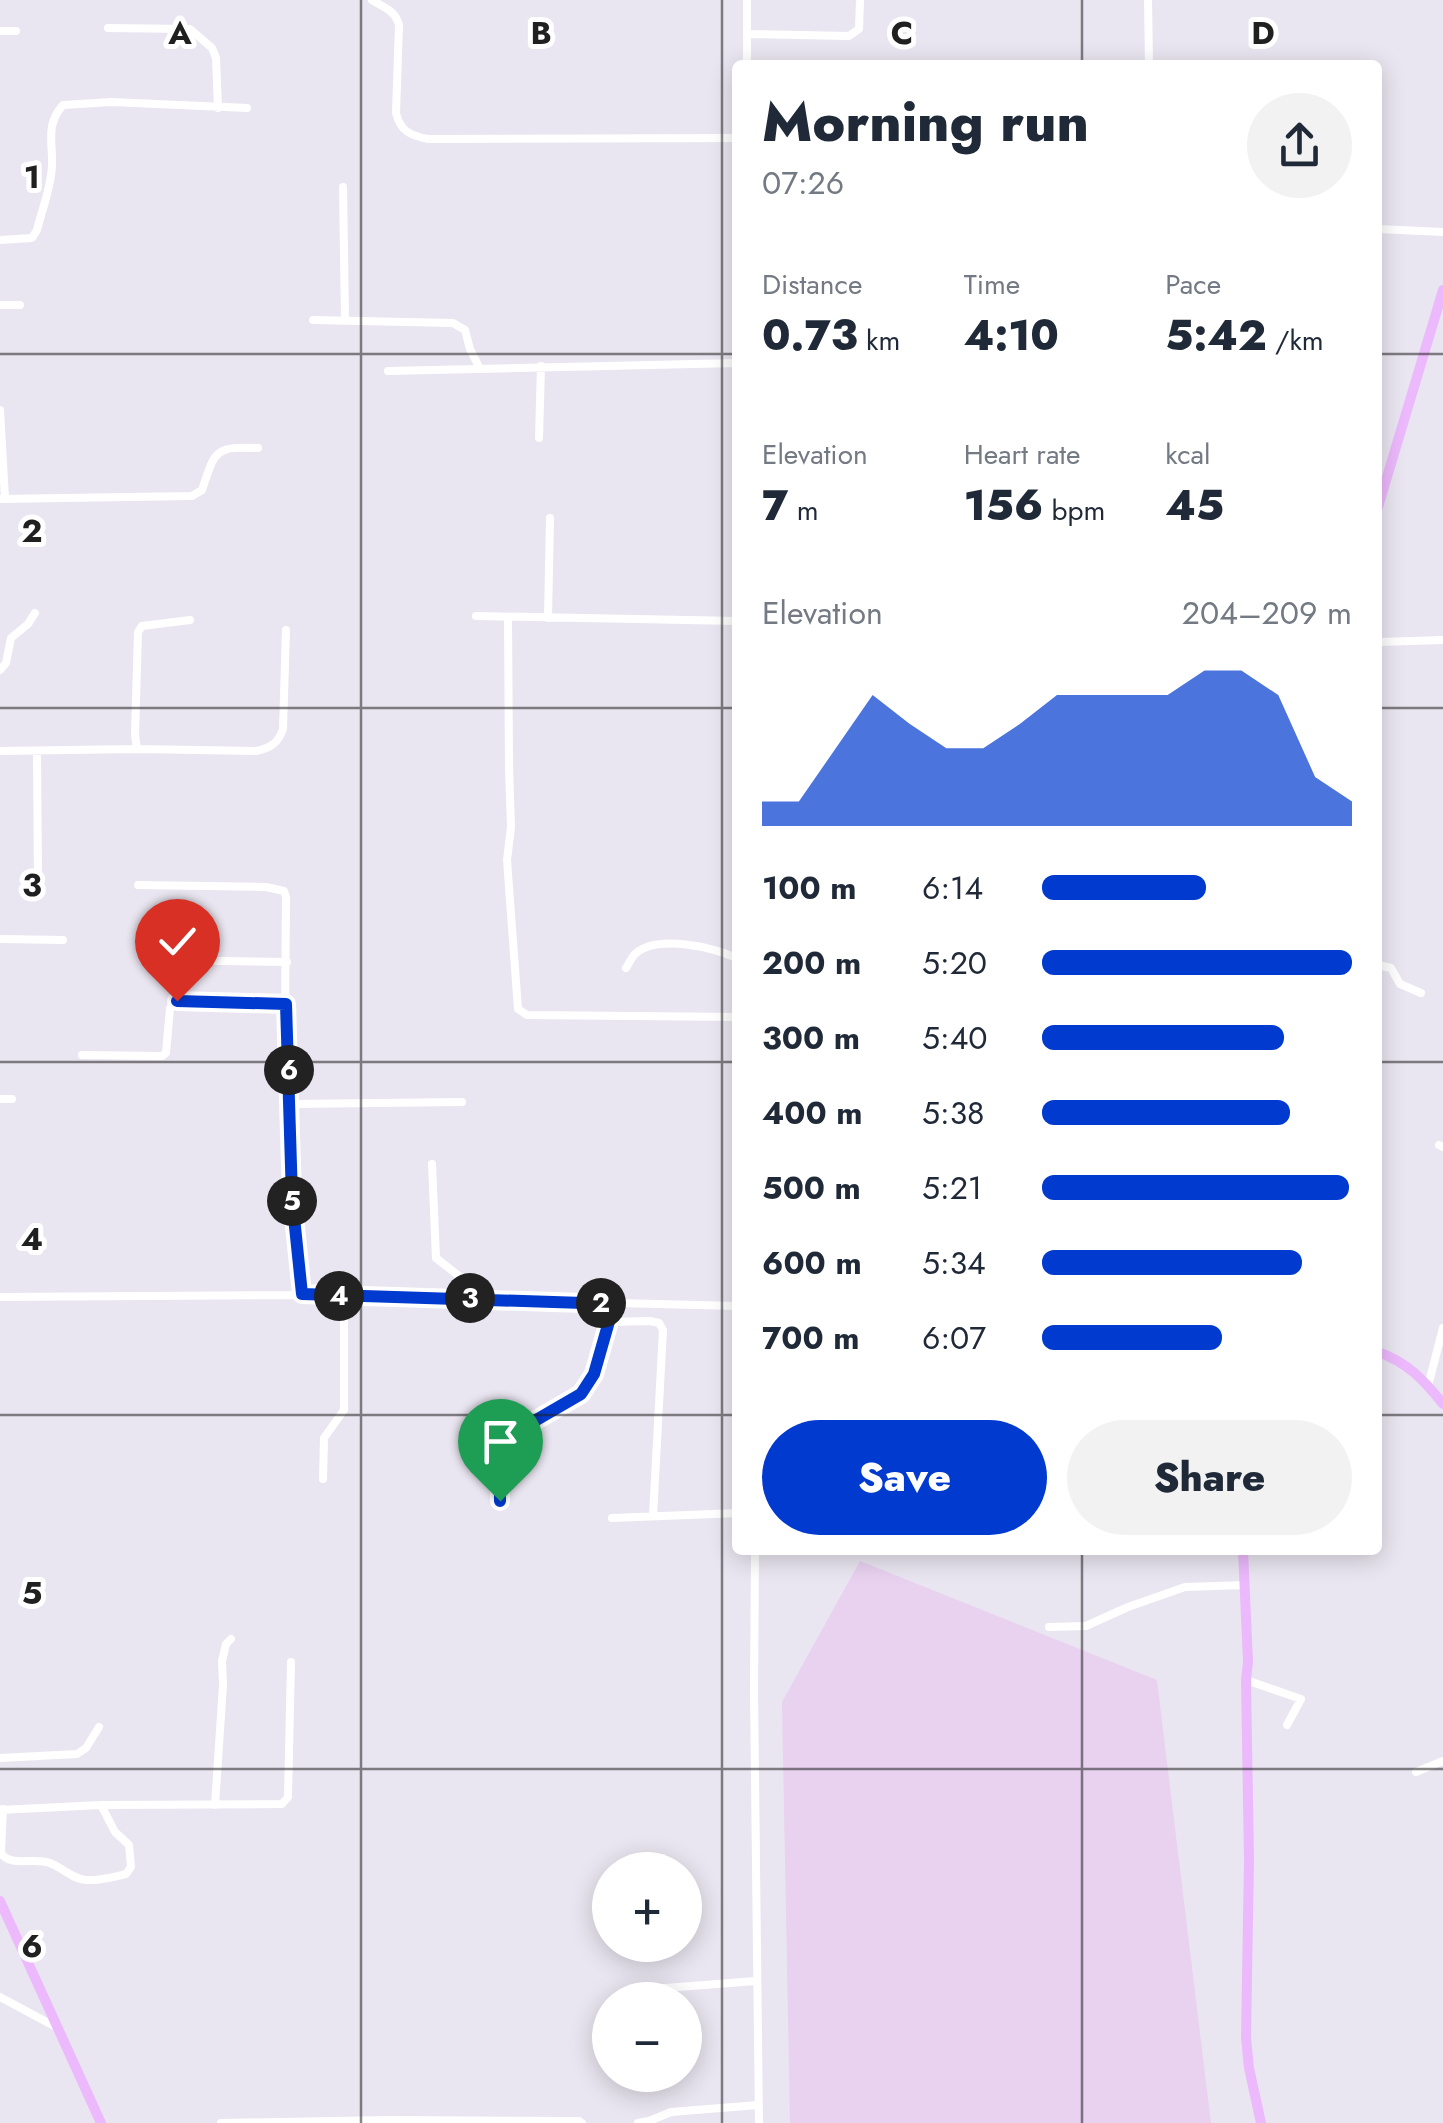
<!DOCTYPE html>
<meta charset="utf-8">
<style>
body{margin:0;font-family:Jost,sans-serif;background:#f2f2f3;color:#1f2937;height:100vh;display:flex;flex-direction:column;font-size:38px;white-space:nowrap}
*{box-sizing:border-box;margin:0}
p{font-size:32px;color:#747a83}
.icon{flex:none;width:55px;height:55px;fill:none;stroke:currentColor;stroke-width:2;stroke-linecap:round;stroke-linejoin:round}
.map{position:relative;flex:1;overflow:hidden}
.details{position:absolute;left:732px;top:60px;width:650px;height:1495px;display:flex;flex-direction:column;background:#fff;border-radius:10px;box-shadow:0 5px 25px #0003}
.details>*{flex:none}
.controls{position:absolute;left:592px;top:1852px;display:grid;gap:20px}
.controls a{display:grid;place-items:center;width:110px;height:110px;border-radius:50%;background:#fff;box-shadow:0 5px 25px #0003;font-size:50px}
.pin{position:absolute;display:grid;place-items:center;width:85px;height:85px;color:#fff;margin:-102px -42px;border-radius:50% 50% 50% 0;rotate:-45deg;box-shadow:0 0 10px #0007}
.pin .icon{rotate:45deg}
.km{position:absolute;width:50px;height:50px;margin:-25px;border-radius:50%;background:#222;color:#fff;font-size:28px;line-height:50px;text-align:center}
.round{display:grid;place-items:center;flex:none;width:105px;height:105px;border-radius:52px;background:#f2f2f3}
.overview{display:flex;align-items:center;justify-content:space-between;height:170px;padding:0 30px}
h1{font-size:55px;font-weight:800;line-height:75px}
.stats{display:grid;grid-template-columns:repeat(3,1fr);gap:15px;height:170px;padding:10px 30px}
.stats div{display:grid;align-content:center}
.stats b{font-size:42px;font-weight:800}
.stats small{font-size:28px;font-weight:400}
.stats p{font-size:28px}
.chart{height:280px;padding:20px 30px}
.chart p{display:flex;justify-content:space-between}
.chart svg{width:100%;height:180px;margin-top:10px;fill:#003acf;opacity:.7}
.button{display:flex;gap:20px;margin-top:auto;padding:20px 30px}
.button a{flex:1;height:115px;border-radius:60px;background:#003acf;color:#fff;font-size:40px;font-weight:800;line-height:115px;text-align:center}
.button a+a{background:#f2f2f3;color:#1f2937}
ul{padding:0 30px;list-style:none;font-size:32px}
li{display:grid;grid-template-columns:160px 120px 1fr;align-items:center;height:75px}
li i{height:25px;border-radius:12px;background:#003acf}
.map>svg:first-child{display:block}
.farmland{fill:#e9d1f0}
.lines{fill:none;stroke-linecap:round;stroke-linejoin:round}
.street{stroke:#fff;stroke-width:8}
.secondary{stroke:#ecb9fc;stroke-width:10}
.route-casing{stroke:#fff;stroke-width:20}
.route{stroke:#003acf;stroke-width:12}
.grid{fill:none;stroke:#202020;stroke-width:2.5;stroke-opacity:0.55}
.grid-label{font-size:32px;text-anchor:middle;font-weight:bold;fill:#202020;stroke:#fff;stroke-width:10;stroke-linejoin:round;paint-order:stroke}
</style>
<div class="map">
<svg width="1443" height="2123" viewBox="0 0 1443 2123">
<rect width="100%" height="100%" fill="#eae6f1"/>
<!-- farmland -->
<path class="farmland" d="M860,1561l297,119 54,443h-421l-8,-421z"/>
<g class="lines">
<!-- street -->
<path class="street" d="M372,0c12,8 23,10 27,25l-3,88c4,18 15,23 32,26l310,-1
M1148,0l1,65
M108,28l82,1 22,19 4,10 2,50
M0,31h16
M747,34l102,2 10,-7 1,-29
M747,65v-65
M343,187l2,133
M1378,229l65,3
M0,240l32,-2 5,-8c5,-21 14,-42 15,-64 1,-23 -7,-41 11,-61l49,-3 135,6
M0,305h20
M313,320l140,3 12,7 5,19 9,18
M388,371l350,-8
M0,410l5,89
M539,438l2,-72
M0,499l192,-3 10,-6c13,-39 12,-44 56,-42
M476,616l262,5
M508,617l1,150 2,60 -4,33 11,149 9,6 211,2
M548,618l2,-100
M1378,642l65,-2
M0,670l6,-7 5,-25 17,-14 7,-11
M137,749l-2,-14 3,-103 4,-6 48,-6
M0,751l137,-2 119,2c15,-3 22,-8 27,-22l3,-99
M37,751l1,130
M138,885l128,2 18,4 2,6 -1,121 3,14 4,166 10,97
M0,939l63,1
M148,960l139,2
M1378,965l13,3 9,16 21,9
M626,968c3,-4 5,-10 9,-14 22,-20 80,-7 103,5
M82,1055l80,1 4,-3 4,-45 7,-7 109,3
M0,1099h12
M290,1104l172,-2
M1439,1145l4,2
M432,1164l4,94 37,29 7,12
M0,1297l302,-2 436,11
M610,1322l40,-1 9,2 4,7 -10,186
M1428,1386l15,-58
M323,1479l1,-41 20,-28v-114
M500,1501v-54l19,-17 62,-36 13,-20 20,-70
M612,1518l126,-5
M755,1550l-1,142 5,431
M1049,1627l37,-1 42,-19 57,-20 60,-2
M1246,1680l55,19 -14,26
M0,1758l77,-4 9,-6 13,-21
M1416,1772l27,-11
M215,1805l8,-120 -1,-24 4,-17 5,-5
M0,1810l101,-5 181,-1 6,-7 3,-135
M1,1851l2,-42
M0,1852c10,16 33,5 50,11 13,5 22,16 36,17 13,1 27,-3 40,-6l5,-7 -2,-22 -14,-13 -14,-27
M665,1988l91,-7
M0,1997l56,30
M221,2123l167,-3 191,1 3,2
M638,2123l11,-2 22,-9 87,-7"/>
<!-- secondary -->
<path class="secondary" d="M1378,507l65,-217
M1378,1352c29,10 46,28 65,52
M1243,1550l5,112 -2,18 3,180 -3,178 3,30 12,55
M0,1901l101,222"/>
</g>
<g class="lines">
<!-- route casing -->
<g class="route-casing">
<path id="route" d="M177,1001l109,3 6,194 10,96 312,10 -20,70 -13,20 -62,36 -19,17v54"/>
</g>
<!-- route -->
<use href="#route" class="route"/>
</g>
<!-- grid -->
<path class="grid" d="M361,0v2123M722,0v2123M1082,0v65M0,354h738M1378,354h65M0,708h738M1378,708h65M0,1062h738M1378,1062h65M0,1415h738M1378,1415h65M1082,1550v573M0,1769h1443"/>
<g class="grid-label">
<text x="180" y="44">A</text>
<text x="541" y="44">B</text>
<text x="902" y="44">C</text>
<text x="1263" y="44">D</text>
<text x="32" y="188">1</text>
<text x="32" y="542">2</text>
<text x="32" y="896">3</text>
<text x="32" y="1250">4</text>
<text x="32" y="1604">5</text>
<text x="32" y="1957">6</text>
</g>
</svg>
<div class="controls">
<a>+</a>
<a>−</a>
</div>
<div class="pin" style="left:500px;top:1501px;background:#1e9e55"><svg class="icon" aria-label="arrive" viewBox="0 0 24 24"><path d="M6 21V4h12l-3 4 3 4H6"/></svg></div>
<div class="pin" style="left:177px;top:1001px;background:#d93025"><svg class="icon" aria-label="check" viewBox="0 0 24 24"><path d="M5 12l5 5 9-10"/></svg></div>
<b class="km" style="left:601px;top:1303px">2</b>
<b class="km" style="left:470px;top:1298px">3</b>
<b class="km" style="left:339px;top:1296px">4</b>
<b class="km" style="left:292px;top:1201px">5</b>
<b class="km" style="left:289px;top:1070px">6</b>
<section class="details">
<div class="overview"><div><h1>Morning run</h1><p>07:26</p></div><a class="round"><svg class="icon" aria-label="share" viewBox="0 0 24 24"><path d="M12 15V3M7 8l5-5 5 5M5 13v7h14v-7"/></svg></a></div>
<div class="stats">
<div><p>Distance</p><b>0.73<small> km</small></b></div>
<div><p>Time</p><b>4:10</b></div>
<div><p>Pace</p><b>5:42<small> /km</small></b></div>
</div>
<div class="stats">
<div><p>Elevation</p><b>7<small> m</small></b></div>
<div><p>Heart rate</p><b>156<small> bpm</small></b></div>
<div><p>kcal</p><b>45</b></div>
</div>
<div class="chart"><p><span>Elevation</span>204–209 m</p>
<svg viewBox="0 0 160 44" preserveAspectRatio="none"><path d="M0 44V38L10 38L20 25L30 12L40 19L50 25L60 25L70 19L80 12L90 12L100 12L110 12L120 6L130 6L140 12L150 32L160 38V44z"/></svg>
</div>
<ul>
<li><b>100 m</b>6:14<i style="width:53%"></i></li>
<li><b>200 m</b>5:20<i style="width:100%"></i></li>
<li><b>300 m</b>5:40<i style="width:78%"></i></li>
<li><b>400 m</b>5:38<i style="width:80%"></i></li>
<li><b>500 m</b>5:21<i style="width:99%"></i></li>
<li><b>600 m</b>5:34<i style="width:84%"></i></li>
<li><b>700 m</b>6:07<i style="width:58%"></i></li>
</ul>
<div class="button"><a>Save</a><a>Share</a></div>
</section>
</div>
